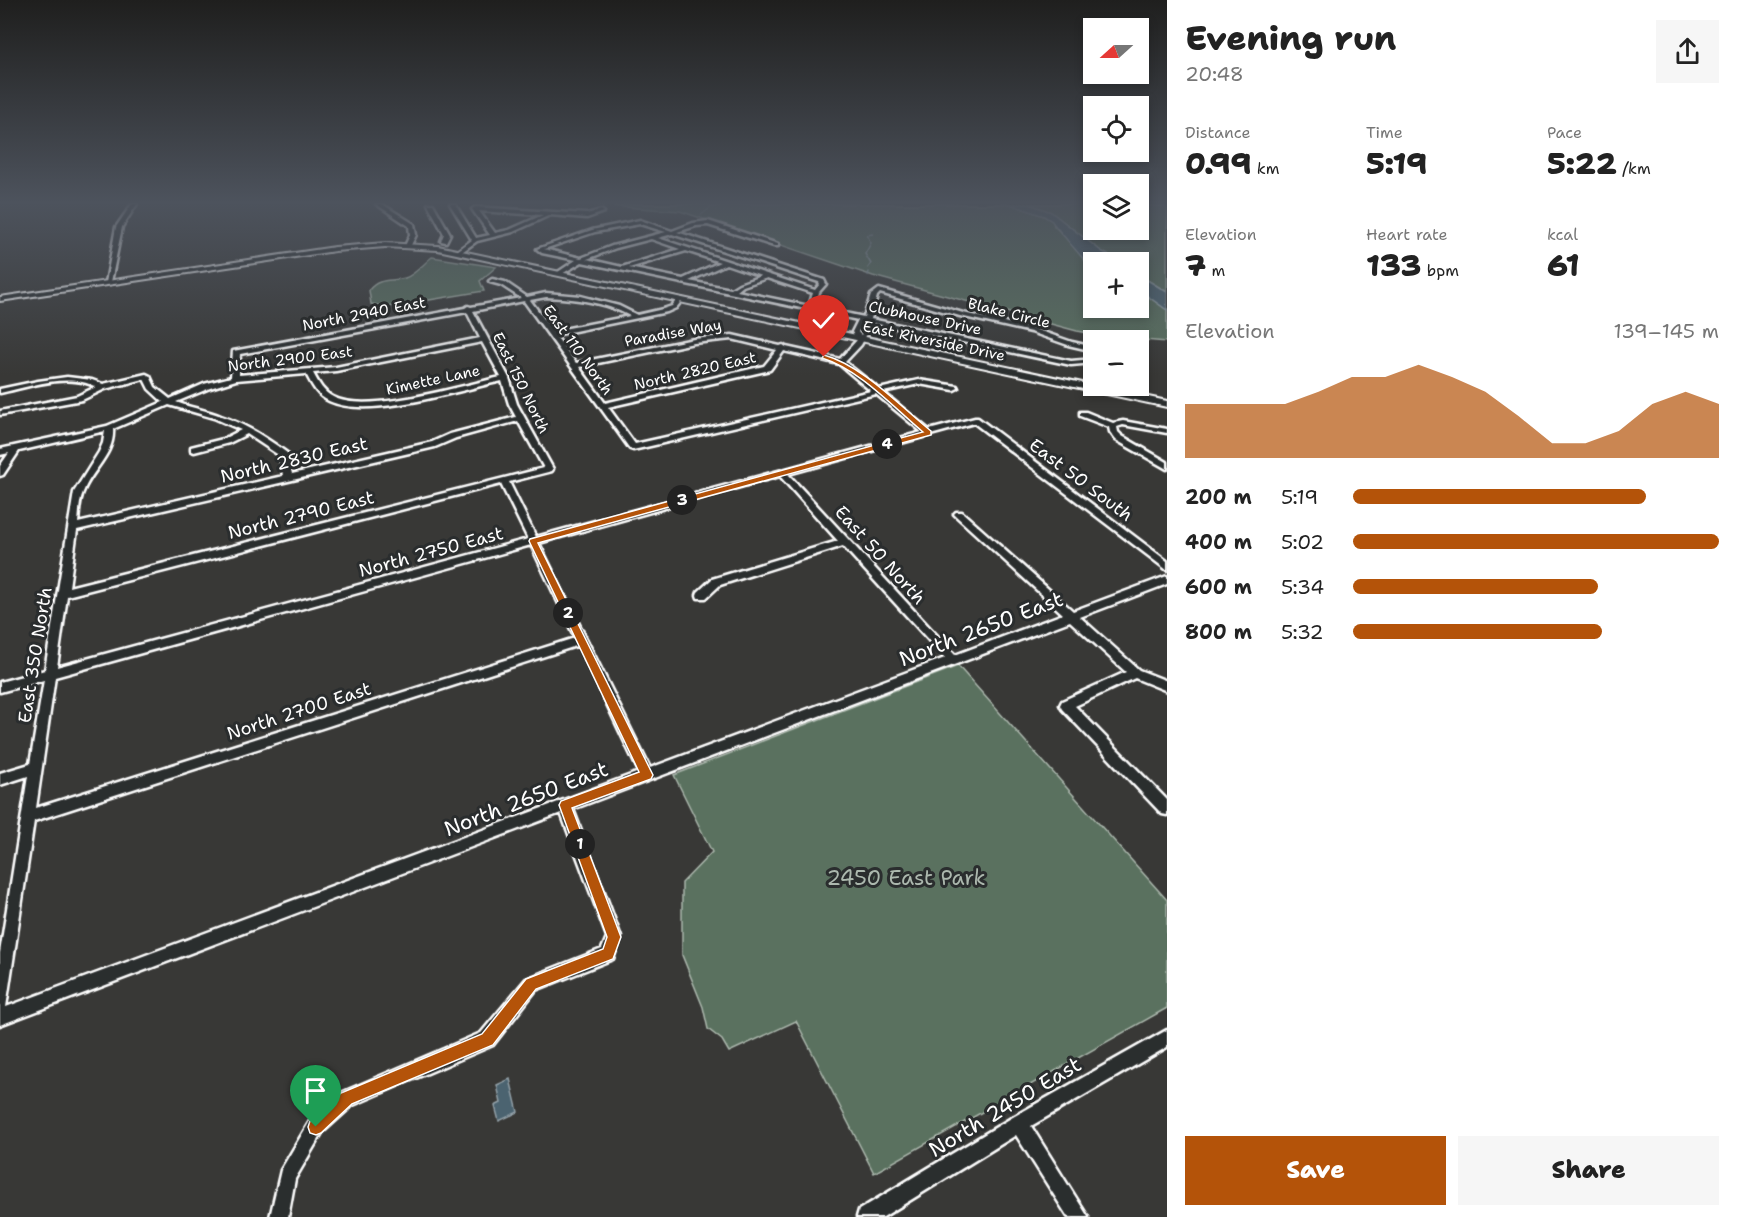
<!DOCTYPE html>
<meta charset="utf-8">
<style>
body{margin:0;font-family:"Shantell Sans",sans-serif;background:#f6f6f6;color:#222;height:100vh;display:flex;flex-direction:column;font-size:22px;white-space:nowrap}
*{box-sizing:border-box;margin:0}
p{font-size:20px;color:#767676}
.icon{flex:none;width:33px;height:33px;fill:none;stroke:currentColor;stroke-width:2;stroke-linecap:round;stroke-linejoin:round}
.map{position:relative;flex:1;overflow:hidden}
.sheet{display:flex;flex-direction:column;background:#fff;width:570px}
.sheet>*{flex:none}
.needle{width:39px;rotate:249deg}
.controls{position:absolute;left:1083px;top:18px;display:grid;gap:12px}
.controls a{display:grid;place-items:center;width:66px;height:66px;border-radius:0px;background:#fff;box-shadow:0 3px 9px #0003;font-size:30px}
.pin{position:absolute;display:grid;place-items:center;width:51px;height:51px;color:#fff;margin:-62px -26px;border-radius:50% 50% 50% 0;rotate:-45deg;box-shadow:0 0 6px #0007}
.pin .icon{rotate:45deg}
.km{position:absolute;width:30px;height:30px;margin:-15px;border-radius:50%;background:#222;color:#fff;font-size:16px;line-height:30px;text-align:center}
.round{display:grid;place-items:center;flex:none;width:63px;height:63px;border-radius:0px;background:#f6f6f6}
.overview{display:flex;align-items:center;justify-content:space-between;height:102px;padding:0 18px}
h1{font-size:33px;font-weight:800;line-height:45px}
.metrics{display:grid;grid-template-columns:repeat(3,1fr);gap:9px;height:102px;padding:6px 18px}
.metrics div{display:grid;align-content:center}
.metrics b{font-size:30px;font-weight:800}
.metrics small{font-size:16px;font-weight:400}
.metrics p{font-size:16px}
.chart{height:168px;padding:12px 18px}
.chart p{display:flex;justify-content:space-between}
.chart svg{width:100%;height:108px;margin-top:6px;fill:#b45309;opacity:.7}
.action{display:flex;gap:12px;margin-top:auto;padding:12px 18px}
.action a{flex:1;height:69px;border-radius:0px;background:#b45309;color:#fff;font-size:24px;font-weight:800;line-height:69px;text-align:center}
.action a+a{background:#f6f6f6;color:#222}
ul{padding:0 18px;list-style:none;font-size:20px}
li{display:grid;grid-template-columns:96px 72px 1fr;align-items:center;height:45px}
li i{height:15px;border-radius:8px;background:#b45309}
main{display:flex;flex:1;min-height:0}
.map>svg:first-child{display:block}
.green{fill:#5a715e;stroke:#acb8ae;stroke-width:1.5}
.water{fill:#4b636f;stroke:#93a1a9;stroke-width:1.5}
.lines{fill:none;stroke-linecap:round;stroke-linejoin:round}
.stream{stroke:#93a1a9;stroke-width:1.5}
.minor-casing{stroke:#fff;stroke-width:5}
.major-casing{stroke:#fff;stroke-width:4}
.minor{fill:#2a2d2e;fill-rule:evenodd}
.major{fill:#2a2d2e;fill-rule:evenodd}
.route{fill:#b45309;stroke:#fff;stroke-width:1.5}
.labels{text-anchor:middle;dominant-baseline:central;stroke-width:6;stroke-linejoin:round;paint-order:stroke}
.far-street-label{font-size:15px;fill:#fff;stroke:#2a2d2e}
.street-label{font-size:18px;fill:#fff;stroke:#2a2d2e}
.near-street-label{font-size:21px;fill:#fff;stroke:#2a2d2e}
.near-park-label{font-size:21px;fill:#acb8ae;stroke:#2a2d2e}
</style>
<main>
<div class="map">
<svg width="1167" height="1217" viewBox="0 0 1167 1217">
<rect width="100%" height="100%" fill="#383836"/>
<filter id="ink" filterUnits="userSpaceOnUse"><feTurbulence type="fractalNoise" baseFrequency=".0167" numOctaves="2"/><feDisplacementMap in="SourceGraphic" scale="12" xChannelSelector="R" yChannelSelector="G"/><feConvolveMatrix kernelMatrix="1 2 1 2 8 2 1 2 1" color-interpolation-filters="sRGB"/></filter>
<g filter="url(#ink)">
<!-- green -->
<path class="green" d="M583,204h427l34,12 9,5 1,5 19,19 20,24 1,39h44l1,-18 28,20v32l-48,-4 -42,-7 -204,-55 -193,-65z
M1029,204h64l1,26h44l1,-22h7v-3l21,2v85l-28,-17 -1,-13h-18l-19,-11 -50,-39z
M432,257l64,10 -16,14 4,10 -97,16 -16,-3 -2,-14c10,-13 22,-8 36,-12 10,-3 19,-15 27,-21z
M958,666l209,234v108l-293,165 -78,-152 -67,31 -7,-12 -14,-11 -5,-22 -21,-52v-72l30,-31 -38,-77z"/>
<!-- water -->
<path class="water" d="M1010,204h19l22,8 50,39 19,11h-26l-1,7c-5,-4 -40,-45 -41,-48l-8,-5z
M1139,275l28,17v18l-28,-20z
M510,1079l8,33 -19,9 -4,-15 6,-3 -4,-18z"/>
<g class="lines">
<!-- stream -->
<path class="stream" d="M701,215l9,-7 15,-4
M868,268l3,-4 -6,-10 6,-11 -4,-8 6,-1
M868,275l1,-3"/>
<!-- minor casing -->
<g class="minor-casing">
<path id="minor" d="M132,204h5l-15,23 -11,55 -5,1 10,-56z
M376,204h6l32,20 2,11 -6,12 -5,-1 5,-11 -1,-9z
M428,204h5l17,30 -4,8 -5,-1 3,-7z
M450,204h5l21,34 14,-3 -18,-26 3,-2 112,7 14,-4 3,2 -17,6 -37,-3 -37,17 -36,9 -18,13 -2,-1v-2l15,-11zM479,211l64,4 -34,15 -14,3z
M640,220l32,11 21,-8 15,-2 70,23v2h-4l-66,-21 -12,1 -19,6 147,48 2,4 -7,8 -4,15 49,10 7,-22 8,-6 84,24 72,16 37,13 22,5v4l-26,-6 -37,-13 -71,-16 -80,-23 -3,3 -6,23 200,42 23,-2v4l-23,2 -198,-42 -12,22 -16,17 34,27 40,-9 38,6 1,2 -4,2 -35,-6 -36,8 46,38 46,-12h3l189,143v9l-193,-147 -186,51 167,181 108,-41 -107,-98 -2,-2 2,-2h6l111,99 94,-35v8l-87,33 59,53 28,11v10l-32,-13 -60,28 92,94v15l-5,-1 -100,-105 -2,-4 2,-4 64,-29 -56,-51 -497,188 48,128 -8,22 -77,31 -43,55 -140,60 -31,28 -27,46 -7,38h-18l11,-47 29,-49 31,-28 140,-60 45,-54 76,-30 5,-12 -46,-124 -561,212v-72l28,-177 -28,9v-12l30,-9 14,-84 -44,12v-10l45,-12 29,-178 25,-40 4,-9 2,-12 -86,20 -16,24 -3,1v-10l9,-13 -9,2v-6l107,-23 56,-24 -14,-13 -5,-10 -39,10 -23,11 -82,15v-4l77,-15 19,-9c-28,-15 -67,0 -96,6v-4l38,-8 29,-4 25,3 11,4 43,-10 4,2 5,11 15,12 34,-15 27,-7 2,-26 232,-43 3,-2 3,1 50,-9 -20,-13 -11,-3 -1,-1 3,-2 13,3 22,15 19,-4 34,3 39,10 18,9 26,-6 9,-3 6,-8 5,1 -7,9 -9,4 -112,23 21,28 118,-24 38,-4 48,11 3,-1 3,2 54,12 17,-19 -5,-8 6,-12 -276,-58 -22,13 -3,-2 1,-1 18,-12 -34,-7 -5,-4 55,-19zM640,224l26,8 -54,14 -31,12 -37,-9 51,-17zM672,234l147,48 1,2 -5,6 -157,-52zM651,239l29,10 -58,18 -35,-8 29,-11zM686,251l34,11 -37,17 -54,-11zM726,264l35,12 -22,8 -8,5 -42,-8zM767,278l46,15 -4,13 -72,-15 6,-5zM546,297c28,1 59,5 84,19l-77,15 -23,-31zM524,301l106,148 3,1 243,-56 46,38 -386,105 -27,-55 43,-11 1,-2 -36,-65 -8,-26 -36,-67zM467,312l13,26 -144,29 -97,8 1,-21zM864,322h3l-6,13 -3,-3zM732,339l45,11 -13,16 -159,37 -26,-36 115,-24zM482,342l19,35c-38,8 -135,38 -168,20 -10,-5 -14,-13 -20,-24l23,-2zM784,351l55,13 32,27 -236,53 -27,-37 162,-37zM306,374c6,11 11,22 23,27 41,19 130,-11 173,-20l7,23 7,13 -66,17 -18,8 -140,32 -5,-21c-20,-15 -42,-29 -66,-37 -15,-6 -30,-8 -45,-14l34,-14 26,-8zM169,405l45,13 27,12 -18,9 -32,8v4l3,1 35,-9 18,-9 33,22 3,20 -205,47c1,-10 1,-24 6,-33 9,-21 31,-37 29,-61zM518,421l26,47 -475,119 8,-57 358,-83 21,-9zM780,476l58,65 -126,38 -14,13 -1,3 1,3h8l14,-13 123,-39 102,112 -295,110 -111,-225zM501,484l27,55 -471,128 10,-71zM531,545l44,93 -539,170 19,-131zM579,645l60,127 -633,235 28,-186z
M1080,412h6l27,11 10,-2 44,8v4l-44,-8 -6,2 1,5 4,4 45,26v7l-51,-29 -6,-8 -1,-5 -29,-11z
M1167,1030v17l-136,79 57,91h-20l-52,-82 -133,82h-26l2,-7 154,-93z"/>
</g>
<!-- major casing -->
<g class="major-casing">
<path id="major" d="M385,243l53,3 729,155v6l-729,-157 -53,-3 -50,4 -335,50v-4l335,-50z"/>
</g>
<!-- minor -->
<use href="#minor" class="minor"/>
<!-- major -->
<use href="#major" class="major"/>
</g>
</g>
<!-- sky -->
<linearGradient id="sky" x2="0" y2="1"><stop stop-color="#1f1f1e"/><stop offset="0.54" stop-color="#4d535d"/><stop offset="1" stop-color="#4d535d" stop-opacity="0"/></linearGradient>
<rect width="1167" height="375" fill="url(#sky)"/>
<!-- route -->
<path class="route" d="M824,355c39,11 75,50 107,76v4l-393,108 115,232 -2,4 -79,29 49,129 -8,22 -77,30 -43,56 -141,59 -31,29 -5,2 -6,-2 -2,-6 2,-6 31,-28 141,-59 44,-55 77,-30 4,-12 -48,-132 2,-4 78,-29 -110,-231 1,-2 393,-107c-31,-26 -63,-62 -101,-74z"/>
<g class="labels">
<!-- far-street labels -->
<g class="far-street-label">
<text transform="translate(1009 313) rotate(14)">Blake Circle</text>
<text transform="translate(364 314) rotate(-11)">North 2940 East</text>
<text transform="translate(925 318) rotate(12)">Clubhouse Drive</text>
<text transform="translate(673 333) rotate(-10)">Paradise Way</text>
<text transform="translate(934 341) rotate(12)">East Riverside Drive</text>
<text transform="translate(578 350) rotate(54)">East 110 North</text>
<text transform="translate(290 359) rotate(-7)">North 2900 East</text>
<text transform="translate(695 371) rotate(-13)">North 2820 East</text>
<text transform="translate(433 380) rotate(-12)">Kimette Lane</text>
<text transform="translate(521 383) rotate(64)">East 150 North</text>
</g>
<!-- street labels -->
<g class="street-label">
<text transform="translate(294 460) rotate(-13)">North 2830 East</text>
<text transform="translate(1081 480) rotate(37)">East 50 South</text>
<text transform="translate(301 515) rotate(-14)">North 2790 East</text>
<text transform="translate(431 552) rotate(-15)">North 2750 East</text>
<text transform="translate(880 555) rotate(48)">East 50 North</text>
<text transform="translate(35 655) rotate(-81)">East 350 North</text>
<text transform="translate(299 711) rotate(-18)">North 2700 East</text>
</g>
<!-- near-street labels -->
<g class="near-street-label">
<text transform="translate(981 629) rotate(-21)">North 2650 East</text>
<text transform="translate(526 799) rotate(-21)">North 2650 East</text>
<text transform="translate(1005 1107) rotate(-31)">North 2450 East</text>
</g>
<!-- near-park labels -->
<g class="near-park-label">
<text x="906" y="878">2450 East Park</text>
</g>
</g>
</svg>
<div class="controls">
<a><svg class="needle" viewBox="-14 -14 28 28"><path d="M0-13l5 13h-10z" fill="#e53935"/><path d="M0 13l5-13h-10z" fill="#767676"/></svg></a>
<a><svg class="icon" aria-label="locate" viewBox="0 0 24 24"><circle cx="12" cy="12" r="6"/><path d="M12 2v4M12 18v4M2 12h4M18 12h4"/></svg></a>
<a><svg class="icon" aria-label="layers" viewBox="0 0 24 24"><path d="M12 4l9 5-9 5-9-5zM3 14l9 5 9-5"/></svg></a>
<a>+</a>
<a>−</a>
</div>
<div class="pin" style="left:316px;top:1127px;background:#1e9e55"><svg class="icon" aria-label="arrive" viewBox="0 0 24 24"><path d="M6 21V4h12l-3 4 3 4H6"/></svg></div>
<div class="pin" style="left:824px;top:357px;background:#d93025"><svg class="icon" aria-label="check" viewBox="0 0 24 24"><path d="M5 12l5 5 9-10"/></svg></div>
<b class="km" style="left:580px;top:844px">1</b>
<b class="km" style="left:568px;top:613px">2</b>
<b class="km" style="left:682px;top:500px">3</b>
<b class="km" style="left:887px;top:444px">4</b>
</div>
<section class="sheet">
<div class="overview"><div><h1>Evening run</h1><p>20:48</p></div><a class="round"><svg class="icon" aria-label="share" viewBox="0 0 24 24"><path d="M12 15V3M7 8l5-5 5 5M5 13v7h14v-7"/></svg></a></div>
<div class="metrics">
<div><p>Distance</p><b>0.99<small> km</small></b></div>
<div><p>Time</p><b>5:19</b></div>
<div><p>Pace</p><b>5:22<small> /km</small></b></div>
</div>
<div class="metrics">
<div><p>Elevation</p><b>7<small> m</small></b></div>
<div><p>Heart rate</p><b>133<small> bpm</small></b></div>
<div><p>kcal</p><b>61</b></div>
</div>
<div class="chart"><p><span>Elevation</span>139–145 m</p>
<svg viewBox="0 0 160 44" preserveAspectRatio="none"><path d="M0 44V22L10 22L20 22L30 22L40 17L50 11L60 11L70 6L80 11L90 17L100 27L110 38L120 38L130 33L140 22L150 17L160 22V44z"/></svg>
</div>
<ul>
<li><b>200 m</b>5:19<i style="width:80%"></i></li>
<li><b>400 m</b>5:02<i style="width:100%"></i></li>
<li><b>600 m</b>5:34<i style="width:67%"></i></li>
<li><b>800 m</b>5:32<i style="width:68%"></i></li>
</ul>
<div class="action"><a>Save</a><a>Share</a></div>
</section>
</main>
